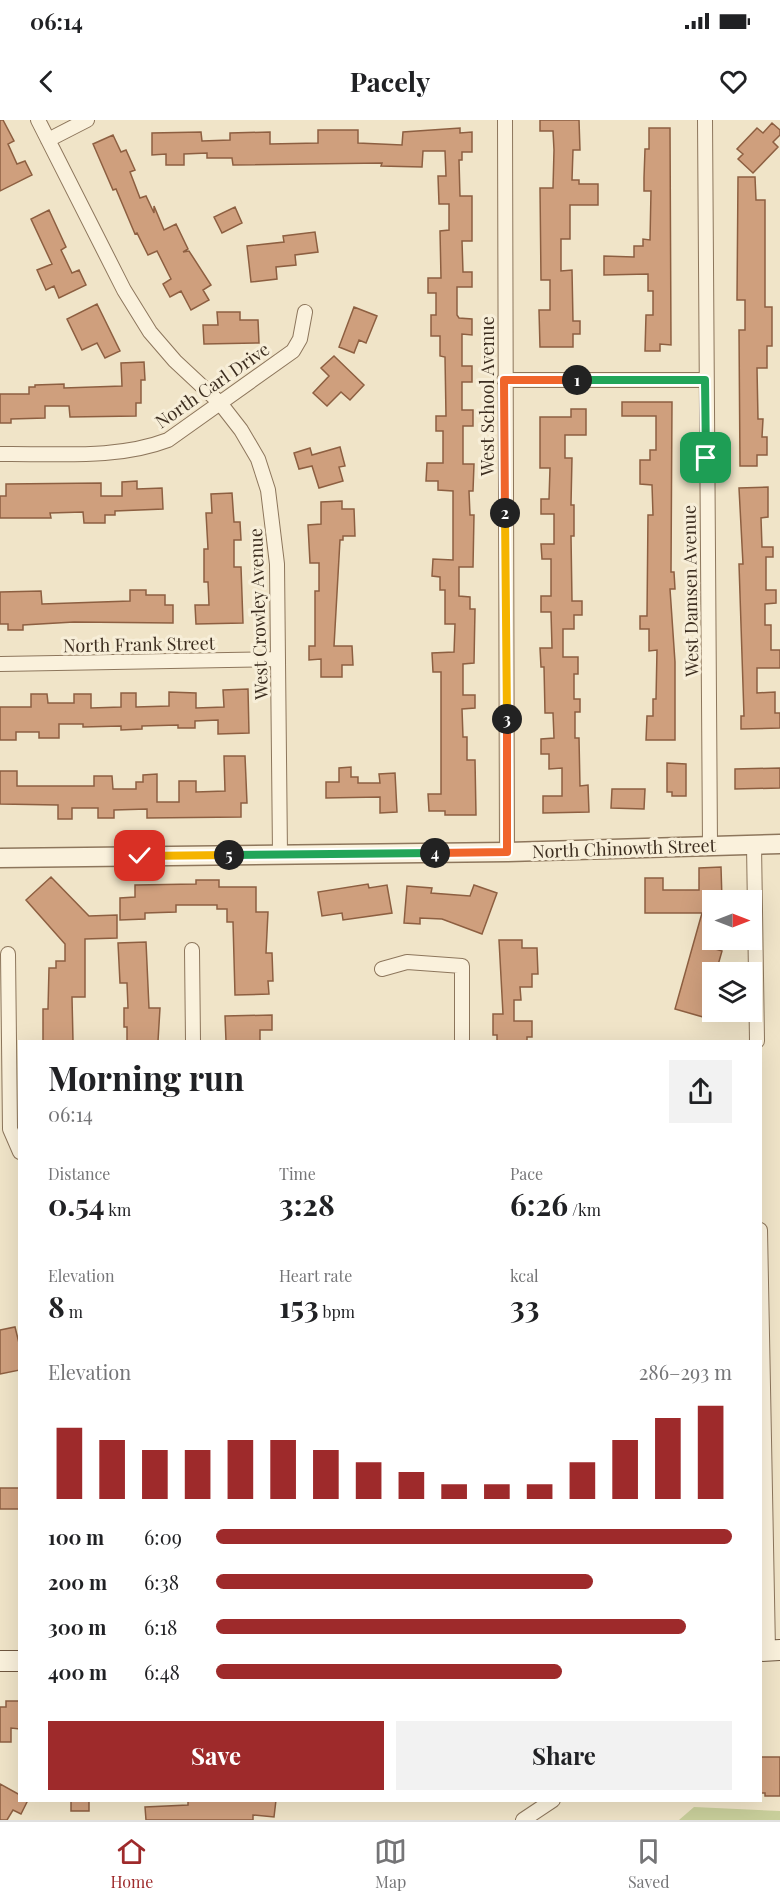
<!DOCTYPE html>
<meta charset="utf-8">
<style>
body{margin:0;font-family:"Playfair Display",serif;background:#f2f2f2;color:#202124;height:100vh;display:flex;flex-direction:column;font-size:22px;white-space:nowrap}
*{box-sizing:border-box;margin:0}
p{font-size:20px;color:#757577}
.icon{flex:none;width:33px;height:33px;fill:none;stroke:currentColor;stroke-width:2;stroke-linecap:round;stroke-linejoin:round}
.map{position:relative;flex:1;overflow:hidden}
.side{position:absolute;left:18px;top:920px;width:744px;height:762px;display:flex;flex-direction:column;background:#fff;border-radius:0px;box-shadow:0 6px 24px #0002}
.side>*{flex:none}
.needle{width:39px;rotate:90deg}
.tools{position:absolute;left:702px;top:770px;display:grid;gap:12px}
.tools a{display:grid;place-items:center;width:60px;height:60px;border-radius:0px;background:#fff;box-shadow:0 6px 24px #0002;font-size:30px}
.pin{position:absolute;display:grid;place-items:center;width:51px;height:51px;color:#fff;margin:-26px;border-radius:12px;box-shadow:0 3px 9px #0006}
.km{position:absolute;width:30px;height:30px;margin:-15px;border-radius:50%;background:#222;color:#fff;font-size:16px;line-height:30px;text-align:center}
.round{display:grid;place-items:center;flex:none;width:63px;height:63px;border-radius:0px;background:#f2f2f2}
.head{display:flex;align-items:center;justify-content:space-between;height:102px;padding:0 30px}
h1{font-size:33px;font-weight:700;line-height:45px}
.stats{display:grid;grid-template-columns:repeat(3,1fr);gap:9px;height:102px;padding:6px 30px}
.stats div{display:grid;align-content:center}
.stats b{font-size:30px;font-weight:700}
.stats small{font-size:16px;font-weight:400}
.stats p{font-size:16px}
.chart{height:168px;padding:12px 30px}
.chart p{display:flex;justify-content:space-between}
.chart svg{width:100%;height:108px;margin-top:6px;stroke:#9e2a2b;stroke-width:6}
.cta{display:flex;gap:12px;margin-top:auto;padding:12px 30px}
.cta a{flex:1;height:69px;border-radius:0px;background:#9e2a2b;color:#fff;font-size:24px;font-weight:700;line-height:69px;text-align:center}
.cta a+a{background:#f2f2f2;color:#202124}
ul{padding:0 30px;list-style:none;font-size:20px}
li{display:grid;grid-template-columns:96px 72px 1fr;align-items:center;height:45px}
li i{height:15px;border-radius:8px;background:#9e2a2b}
.status{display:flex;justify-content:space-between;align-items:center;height:42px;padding:0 30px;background:#fff;direction:ltr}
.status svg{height:16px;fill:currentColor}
header{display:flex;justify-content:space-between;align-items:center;height:78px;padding:0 30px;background:#fff;font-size:27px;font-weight:700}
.dock{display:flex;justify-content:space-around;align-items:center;height:84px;border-top:2px solid #e0e0e0;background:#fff;font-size:16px;color:#757577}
.dock a{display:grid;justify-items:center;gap:3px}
.dock .active{color:#9e2a2b}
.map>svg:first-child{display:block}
.green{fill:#c9cf9b}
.building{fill:#cf9f7d;stroke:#8d5f41;stroke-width:1.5}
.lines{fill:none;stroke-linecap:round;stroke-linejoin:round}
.minor-casing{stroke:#8d765c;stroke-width:16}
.tertiary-casing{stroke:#8d765c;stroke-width:21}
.secondary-casing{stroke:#6f573f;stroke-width:22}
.minor{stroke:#faf1dc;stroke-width:14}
.tertiary{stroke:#faf1dc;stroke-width:18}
.secondary{stroke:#faf1dc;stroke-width:20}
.split-1-casing{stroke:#fff;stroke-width:12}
.split-2-casing{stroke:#fff;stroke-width:12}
.split-3-casing{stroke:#fff;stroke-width:12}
.split-4-casing{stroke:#fff;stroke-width:12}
.split-5-casing{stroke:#fff;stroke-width:12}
.split-6-casing{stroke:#fff;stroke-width:12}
.split-1{stroke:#22a559;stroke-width:8}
.split-2{stroke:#f0652b;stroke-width:8}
.split-3{stroke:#f5b400;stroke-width:8}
.split-4{stroke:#f0652b;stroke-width:8}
.split-5{stroke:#22a559;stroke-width:8}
.split-6{stroke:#f5b400;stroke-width:8}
.labels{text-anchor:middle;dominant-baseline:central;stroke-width:6;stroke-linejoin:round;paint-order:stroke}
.street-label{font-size:18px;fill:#3d2e20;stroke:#f7eed8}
</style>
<div class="status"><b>06:14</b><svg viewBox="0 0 49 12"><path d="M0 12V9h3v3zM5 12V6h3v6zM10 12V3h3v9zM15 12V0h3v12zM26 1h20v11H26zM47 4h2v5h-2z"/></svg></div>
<header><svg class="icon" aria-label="back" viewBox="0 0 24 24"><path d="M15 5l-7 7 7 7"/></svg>Pacely<svg class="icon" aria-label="heart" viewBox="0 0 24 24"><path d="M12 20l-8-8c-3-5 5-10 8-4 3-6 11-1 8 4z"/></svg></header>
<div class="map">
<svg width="780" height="1700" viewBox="0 0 780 1700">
<rect width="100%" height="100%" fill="#f0e4c8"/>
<!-- green -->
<path class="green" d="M694,1687l86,4v9h-101z"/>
<!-- building -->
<path class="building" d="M0,0h3l11,21 -6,3 9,20 8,-3 7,14 -32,16z
M540,0h39l1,30h-7l-1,30h7v4h19v21h-28v34h-9v32l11,-1 1,51h7v13h-7v13h-33l-1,-37h11v-30h-9l-1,-92h13l1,-38 -1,-19h-13z
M772,3l8,7v5l-7,7 5,5 -25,26 -15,-14 5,-5 -6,-5 20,-21 6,5z
M460,8v5l12,-1v20h-10v8h-3l1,36h12v45h-10l1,31h9v15h-15v28l2,3 13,1v16l-10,-1v32h10v16h-10v28h11v16h-10v38h11l-1,27h-4l1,24h4l-1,52h-14v29l11,1v12h5l-1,54 -11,1v31h12v13l-13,1 1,28h4v23h8l1,55h-31v-4h-16l-1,-17h13v-122h-8l-1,-19 22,-1 1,-28h-10v-34h-5v-13l-8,-1 1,-17 20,1v-69l-15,-1v-9h-12l1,-18h16v-32h-7v-15h10l-1,-59 -5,-1v-20h-9v-21h5v-22h-8v-15h13l-1,-47 9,-1v-26h-10l-1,-28h8l-1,-25h-22l-1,16 -41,-1 1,-3 -149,2 -1,-7h-25v-5l-23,1v11h-18v-11l-14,1v-22l49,-1 1,9 28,-1v-7l40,-1v12l48,-1v-13h40v13l44,2 1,-13z
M649,8h21l1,217 -11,-1v7h-15l1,-36h7v-24h-5v-17l-44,1v-19l30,1v-11h9v-7l7,1 1,-49h-7v-13l1,-29h4z
M113,15l8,17 5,-2 9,20 -5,2 10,26 6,-2 8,17v-7l10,24 12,-6 12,25 -5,3 6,-1 22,34 -8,5 6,10 -18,10 -10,-19 -11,6 -7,-13 8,-5 -14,-28 -9,4 -11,-22 -2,1 -19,-45 -3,1 -20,-46z
M738,57h17l1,23h9v107h7v39h-5v22h-10l1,51h5l-1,18h5v18h-10v11h-17l-1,-136h6v-30h-8z
M235,87l7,16 -20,10 -8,-16z
M49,90l17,37 -5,3 11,23 7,-3 7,15 -27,13 -5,-12 -8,4 -9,-20 15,-6 -21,-45z
M315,112l3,20 -23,3 1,10 -20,2 1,12 -26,3 -4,-36 37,-4 -1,-6z
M97,184l23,47 -15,7 -8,-15 -15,7 -15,-31z
M354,187l23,9 -11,27 -7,-3 -5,13 -15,-6z
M217,192h23v8h18l1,23 -55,1 -1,-19h15z
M334,236l30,29 -14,15 -9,-8 -14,14 -14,-13 16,-17 -8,-8z
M144,242l1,18h-4v23h-5v13l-66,1 -1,-11h-24v12l-34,1v4h-11v-29h29v-7h6v-2l29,-1v4l58,-2 -1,-23z
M622,282h50l-1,170h3l1,17h-5l5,73v78h-29l1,-24h6v-17h3l1,-49 -8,1v-22h-9v-13h7l1,-101h5l-1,-30 -12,-1v-24h10v-10h6v-34h-34z
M571,289h15v26h-21v23h7l-1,47h3v31h-3l1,65h10v14h-8v14h-11v28h15v17h-4v25h6v13h-5v26h4l1,48 8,-1 1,27 -46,1v-17h19v-28l-13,1v-15h-8v-15l13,-1 -1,-25h-8l-1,-46h-3l-1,-19h12l-1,-36h-10v-16h10v-37h-9l-1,-15h13v-30h-13v-15h8l1,-31h-10v-51h31z
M340,327l5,19 -6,1 4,14 -24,7 -7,-22 -13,3 -5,-16 16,-5 2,7z
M137,361v8l25,-1 1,21 -48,2v4h-10v8h-21l-1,-11 -33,1 1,5h-51v-22h6v-12l95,-1v13h21v-14z
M768,367v30l-7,1 1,29h11v10h-7v33h10v13l-11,1v21h6v25h9v18h-23v25l18,-1v21h5v15l-39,1v-13h3l-5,-152h4l-4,-76z
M232,373l2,29h6l1,18h-7v27h7l2,56 -47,1 -1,-19h14l-1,-23h-4v-33h4l-2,-36h6l-1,-19z
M342,381v8h12l1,27h-12v4h-3l-6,106h18l1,19h-11v12h-21v-18l-12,1v-14h6v-55h4v-28h-9l-2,-38 13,-1v-22z
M130,470h16v5h19v10h8v18l-99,-1 -51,3v5h-15v-6h-8v-32l41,-1 1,13 88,-3z
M248,569l1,44 -31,1v-14l-23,1v7h-17v-3l-36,1v3l-21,1v-4l-38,1v-3h-24v14h-20v-6h-23v8h-16v-33h31v-13h16l1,9h26v-9h17v14l30,-1v-14h15v14l33,-1v-14l27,1v15l28,-1 -1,-17z
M224,636h21l2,47h-6v14l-94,1v-9l-33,1v8h-16v-10h-26v11h-14v-14l-58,-1v-33h17v15h77v-10h18l1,13h23v-7h7v-7l14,-1v28h22v-21h17v11l29,-1z
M667,643l19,1v32h-14v-4h-5z
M351,647v10h7v6h22l-1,-9 16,-1 2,39 -17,1v-16l-54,1v-16h13v-14z
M780,648v20l-45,1v-20z
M612,669h33l-1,20 -33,-1z
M721,747l1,33h-10l3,39 -3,9 10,3 -6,21h-4v12l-9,33 -28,-8 27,-96h-57v-35h18v12h36v-22z
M51,757l38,39 28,-1v23l-32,1v58h-13l1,44h-30v-32h5l1,-41h7v-7h9v-17l-39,-44z
M196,760h23v7h37v25h12l-2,41h6l1,28h-5l1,13 -34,1 -2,-73h-6v-13h-10v-4h-41v7l-31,1v6l-25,1v-22l15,-1v-12l61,-1z
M368,764l1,4 18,-3 5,28 -49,7 -1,-7 -20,3 -4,-24z
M474,765l23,8 -15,41 -40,-15 -22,-1v6l-16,-1 3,-37 25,2 -1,5 39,3z
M499,820h23v8h15l1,26h-6v13h-12l1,13h-7v21h18v16h-5v4h-30v-6h-4v-21h10z
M146,822l3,66h11l-2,33h-31v-14h-3v-19h4l-1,-25h-7l-2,-40z
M272,895v15h-12v11h-34l-1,-25z
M15,1207l5,20v23l-20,4v-44z
M0,1368h20v21h-20z
M6,1581h14v28l-9,-1v14h-11v-35h6z
M760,1637h20v39h-15v-3h-5z
M0,1664l20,11v5h8l-7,14 -8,-4 -6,10h-7z
M71,1680h18v11h-18z
M188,1680l49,1 39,-1 -2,17 -21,-2v5h-107l-1,-13 43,-2z"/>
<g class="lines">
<!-- minor casing -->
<g class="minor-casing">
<path id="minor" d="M38,0l86,170 26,42 25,29 45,42 21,27 17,29 10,31 9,74 3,290
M505,0l2,732
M705,0l5,725
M48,20l39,-20
M504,260h201
M0,334c55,-1 116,6 168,-14l125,-89 7,-12 5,-27
M0,544l278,-5
M754,725l3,196
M192,830l1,91
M8,834l2,175 10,23
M382,849l25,-7 55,4v75
M760,1110l8,420
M523,1700l30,-20"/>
</g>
<!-- tertiary casing -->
<g class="tertiary-casing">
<path id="tertiary" d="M0,738l507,-6 273,-8"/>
</g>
<!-- secondary casing -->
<g class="secondary-casing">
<path id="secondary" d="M760,1531l20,-1
M0,1541h20"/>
</g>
<!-- minor -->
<use href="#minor" class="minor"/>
<!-- tertiary -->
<use href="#tertiary" class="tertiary"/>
<!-- secondary -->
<use href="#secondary" class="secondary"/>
</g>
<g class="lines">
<!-- split-1 casing -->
<g class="split-1-casing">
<path id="split-1" d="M577,260h128l1,78"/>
</g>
<!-- split-2 casing -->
<g class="split-2-casing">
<path id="split-2" d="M505,393l-1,-133h73"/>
</g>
<!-- split-3 casing -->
<g class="split-3-casing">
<path id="split-3" d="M505,393l2,206"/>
</g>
<!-- split-4 casing -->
<g class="split-4-casing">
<path id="split-4" d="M435,733l72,-1v-133"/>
</g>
<!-- split-5 casing -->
<g class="split-5-casing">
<path id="split-5" d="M229,735l206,-2"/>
</g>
<!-- split-6 casing -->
<g class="split-6-casing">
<path id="split-6" d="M140,736l89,-1"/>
</g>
<!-- split-1 -->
<use href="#split-1" class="split-1"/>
<!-- split-2 -->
<use href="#split-2" class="split-2"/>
<!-- split-3 -->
<use href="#split-3" class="split-3"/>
<!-- split-4 -->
<use href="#split-4" class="split-4"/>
<!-- split-5 -->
<use href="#split-5" class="split-5"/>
<!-- split-6 -->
<use href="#split-6" class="split-6"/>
</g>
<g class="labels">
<!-- street labels -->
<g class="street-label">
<text transform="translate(212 265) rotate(-35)">North Carl Drive</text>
<text transform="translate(487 276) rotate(-90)">West School Avenue</text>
<text transform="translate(690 471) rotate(-91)">West Damsen Avenue</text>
<text transform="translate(258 494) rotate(-92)">West Crowley Avenue</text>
<text transform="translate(139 524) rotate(-1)">North Frank Street</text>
<text transform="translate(624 728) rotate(-2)">North Chinowth Street</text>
</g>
</g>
</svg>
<div class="tools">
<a><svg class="needle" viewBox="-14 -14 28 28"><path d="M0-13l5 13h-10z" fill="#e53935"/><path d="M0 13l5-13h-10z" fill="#757577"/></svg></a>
<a><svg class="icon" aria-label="layers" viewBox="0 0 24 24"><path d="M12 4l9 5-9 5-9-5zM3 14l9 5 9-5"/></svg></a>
</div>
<div class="pin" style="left:706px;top:338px;background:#1e9e55"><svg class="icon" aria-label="arrive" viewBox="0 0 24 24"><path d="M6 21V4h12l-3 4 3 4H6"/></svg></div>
<div class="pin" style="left:140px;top:736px;background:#d93025"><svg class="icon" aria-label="check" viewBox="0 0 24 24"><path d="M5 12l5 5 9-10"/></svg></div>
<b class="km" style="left:577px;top:260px">1</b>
<b class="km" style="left:505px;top:393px">2</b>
<b class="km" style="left:507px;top:599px">3</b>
<b class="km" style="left:435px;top:733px">4</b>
<b class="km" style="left:229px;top:735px">5</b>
<section class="side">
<div class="head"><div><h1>Morning run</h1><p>06:14</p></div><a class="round"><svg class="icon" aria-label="share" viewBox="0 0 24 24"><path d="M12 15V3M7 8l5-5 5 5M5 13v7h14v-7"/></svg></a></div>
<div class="stats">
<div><p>Distance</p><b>0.54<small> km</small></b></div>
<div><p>Time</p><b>3:28</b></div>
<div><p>Pace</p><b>6:26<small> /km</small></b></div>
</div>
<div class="stats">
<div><p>Elevation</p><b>8<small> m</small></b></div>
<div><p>Heart rate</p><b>153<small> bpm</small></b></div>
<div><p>kcal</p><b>33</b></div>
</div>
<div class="chart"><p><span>Elevation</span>286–293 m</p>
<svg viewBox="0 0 160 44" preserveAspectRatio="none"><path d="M5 44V15M15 44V20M25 44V24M35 44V24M45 44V20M55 44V20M65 44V24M75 44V29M85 44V33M95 44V38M105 44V38M115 44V38M125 44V29M135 44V20M145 44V11M155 44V6"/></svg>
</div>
<ul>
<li><b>100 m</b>6:09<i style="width:100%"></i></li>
<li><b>200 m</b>6:38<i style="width:73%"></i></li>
<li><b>300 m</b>6:18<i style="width:91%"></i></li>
<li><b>400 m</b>6:48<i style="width:67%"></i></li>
</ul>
<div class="cta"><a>Save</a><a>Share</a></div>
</section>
</div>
<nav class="dock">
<a class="active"><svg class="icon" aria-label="home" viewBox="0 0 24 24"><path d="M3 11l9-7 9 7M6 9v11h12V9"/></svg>Home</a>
<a><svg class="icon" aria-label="map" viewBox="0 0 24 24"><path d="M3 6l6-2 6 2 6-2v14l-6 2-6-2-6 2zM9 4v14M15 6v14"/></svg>Map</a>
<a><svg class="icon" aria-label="saved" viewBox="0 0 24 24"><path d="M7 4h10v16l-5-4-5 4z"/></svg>Saved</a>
</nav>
